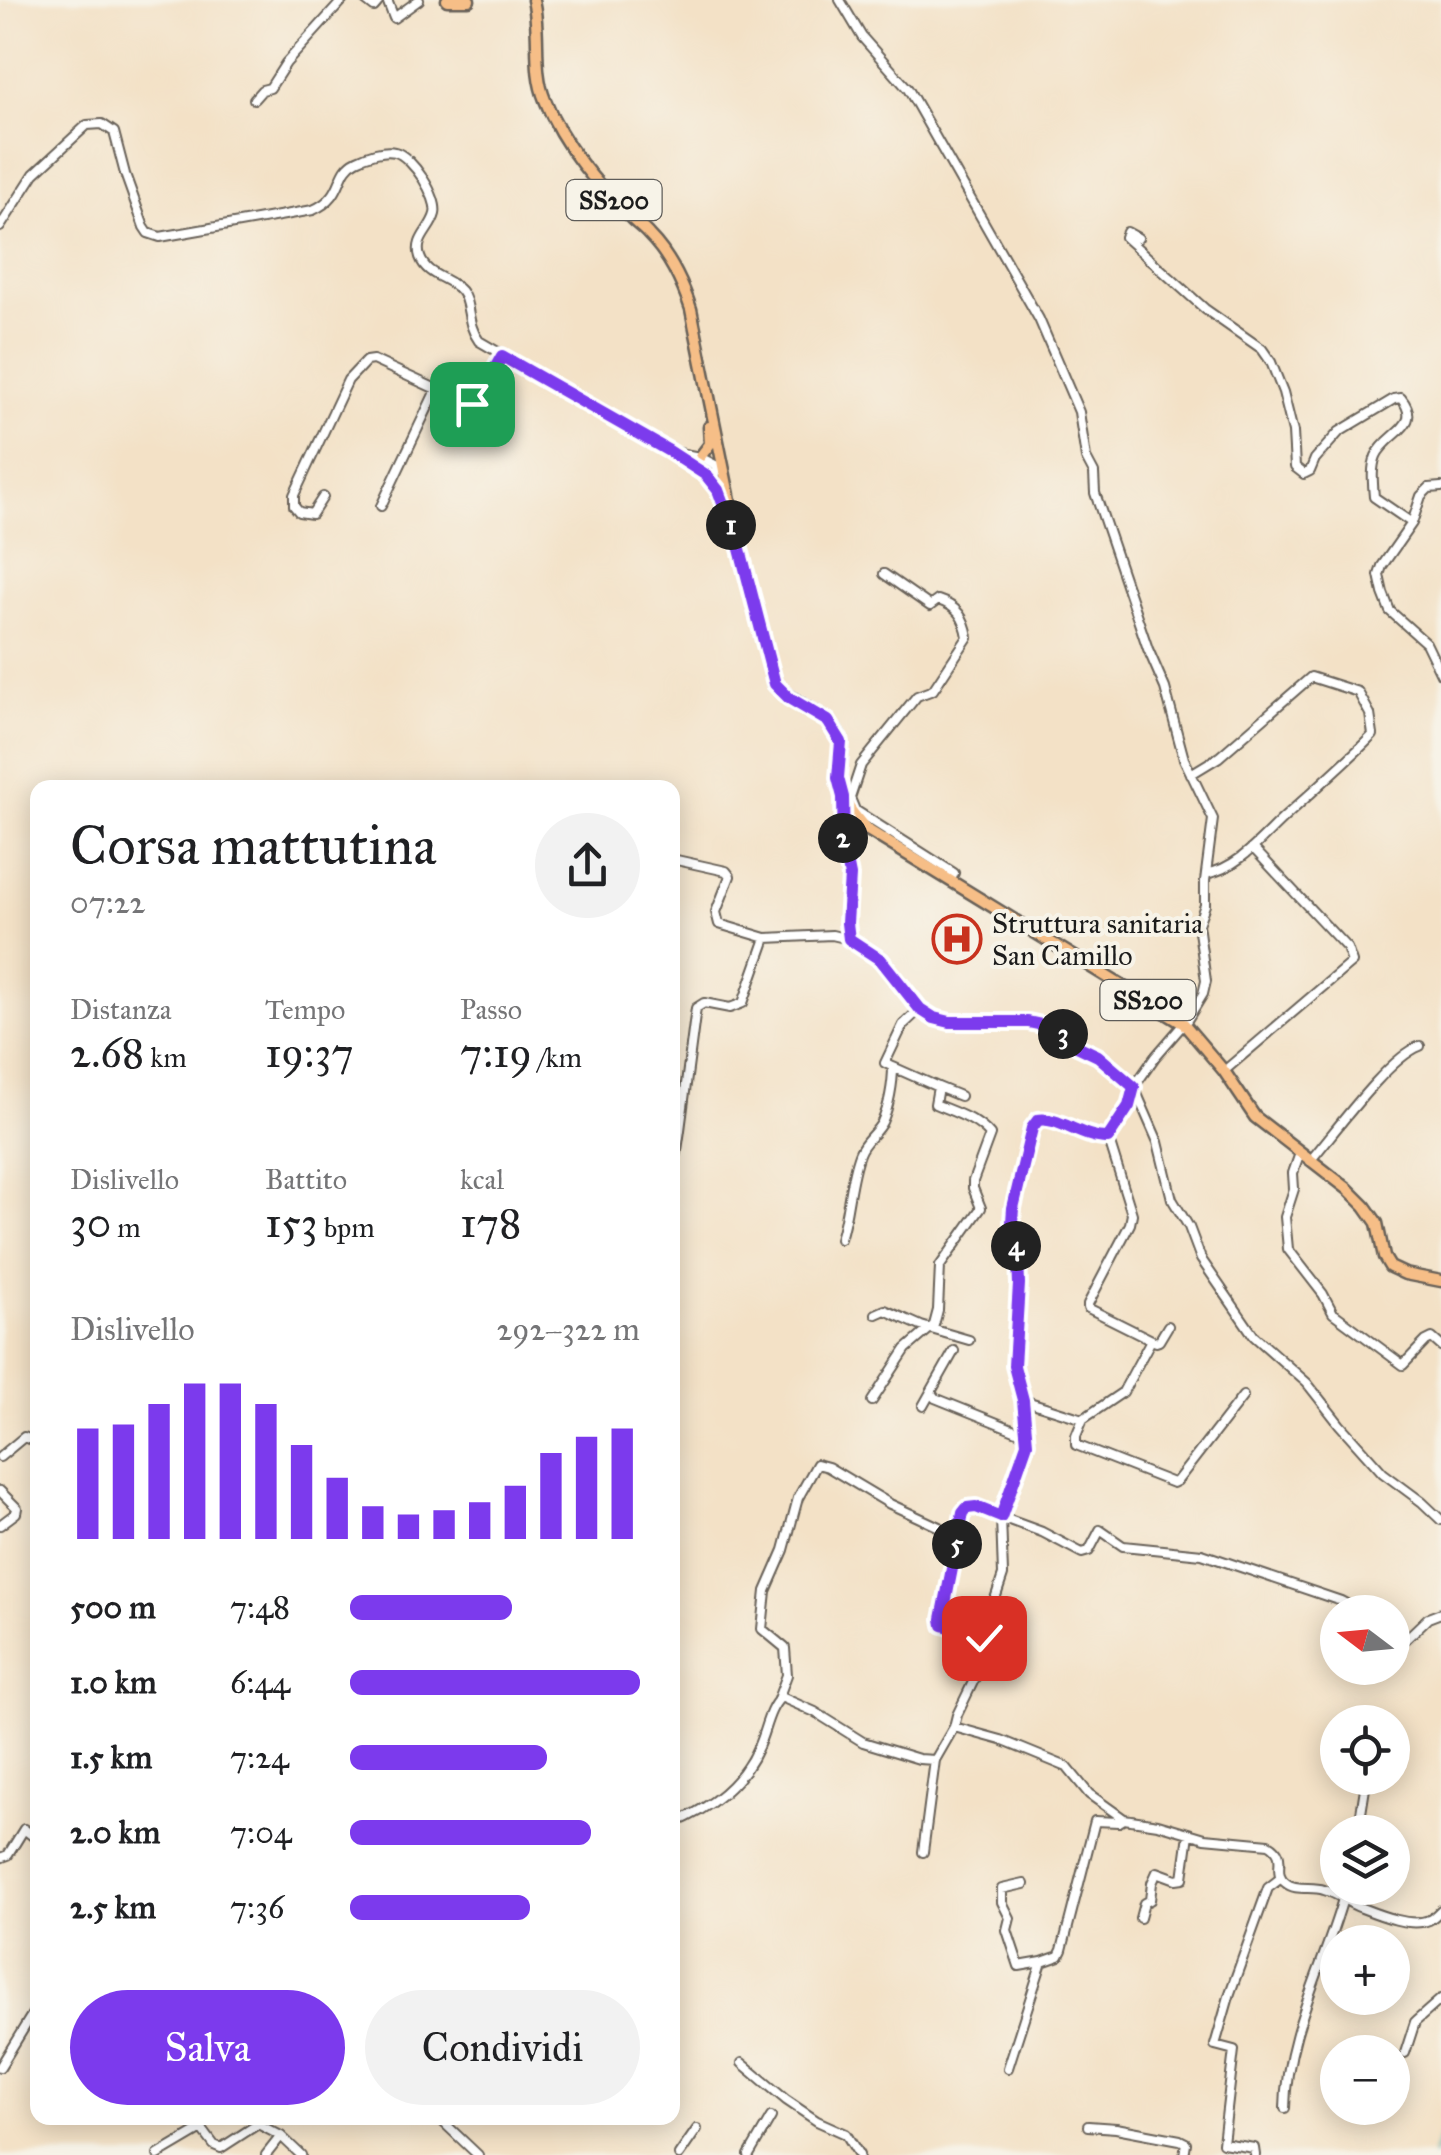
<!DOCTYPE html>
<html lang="it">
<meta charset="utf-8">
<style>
body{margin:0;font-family:"IM FELL Great Primer",serif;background:#f2f2f2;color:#202124;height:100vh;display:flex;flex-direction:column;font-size:38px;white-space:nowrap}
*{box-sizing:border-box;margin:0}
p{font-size:32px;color:#757577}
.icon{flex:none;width:55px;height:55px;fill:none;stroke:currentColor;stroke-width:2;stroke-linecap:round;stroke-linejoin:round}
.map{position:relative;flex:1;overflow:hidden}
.side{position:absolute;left:30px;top:780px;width:650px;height:1345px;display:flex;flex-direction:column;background:#fff;border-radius:20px;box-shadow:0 5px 25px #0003}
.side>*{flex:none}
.needle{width:65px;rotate:286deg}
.tools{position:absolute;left:1320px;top:1595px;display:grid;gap:20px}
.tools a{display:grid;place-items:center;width:90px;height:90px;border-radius:50%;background:#fff;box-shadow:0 5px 25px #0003;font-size:50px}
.pin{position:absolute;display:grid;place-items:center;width:85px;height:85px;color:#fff;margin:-42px;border-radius:20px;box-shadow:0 5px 15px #0006}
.km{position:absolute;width:50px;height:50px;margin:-25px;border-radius:50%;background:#222;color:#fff;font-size:28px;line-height:50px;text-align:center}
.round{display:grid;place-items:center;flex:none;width:105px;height:105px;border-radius:52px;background:#f2f2f2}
.overview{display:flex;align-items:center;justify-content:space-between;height:170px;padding:0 40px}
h1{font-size:55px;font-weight:600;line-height:75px}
.metrics{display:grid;grid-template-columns:repeat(3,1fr);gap:15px;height:170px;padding:10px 40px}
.metrics div{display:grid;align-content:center}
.metrics b{font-size:42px;font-weight:600}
.metrics small{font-size:28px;font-weight:400}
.metrics p{font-size:28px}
.chart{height:280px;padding:20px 40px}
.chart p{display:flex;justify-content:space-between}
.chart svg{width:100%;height:180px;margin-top:10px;stroke:#7c3aed;stroke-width:6}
.action{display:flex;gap:20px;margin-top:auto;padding:20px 40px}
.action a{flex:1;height:115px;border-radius:60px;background:#7c3aed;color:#fff;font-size:40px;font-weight:600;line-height:115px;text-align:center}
.action a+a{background:#f2f2f2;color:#202124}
ul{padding:0 40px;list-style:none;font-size:32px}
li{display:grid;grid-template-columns:160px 120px 1fr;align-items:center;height:75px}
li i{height:25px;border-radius:12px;background:#7c3aed}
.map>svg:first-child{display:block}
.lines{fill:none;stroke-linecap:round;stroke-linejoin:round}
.stream{stroke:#42b3ba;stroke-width:2.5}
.minor-casing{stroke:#676158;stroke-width:12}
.major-casing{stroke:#676158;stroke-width:15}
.minor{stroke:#fff;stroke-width:8}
.major{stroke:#f6be87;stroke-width:10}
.route-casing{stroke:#fff;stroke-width:20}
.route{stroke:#7c3aed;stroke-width:12}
.labels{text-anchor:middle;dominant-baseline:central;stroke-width:8;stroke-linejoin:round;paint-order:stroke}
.shield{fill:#f7f3e8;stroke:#5e5c59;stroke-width:2.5}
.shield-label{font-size:25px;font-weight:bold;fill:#1c1c1c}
.poi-label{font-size:28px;fill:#1c1c1c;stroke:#f7f3e8;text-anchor:start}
</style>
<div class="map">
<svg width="1441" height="2155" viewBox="0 0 1441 2155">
<rect width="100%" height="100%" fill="#f7f3e8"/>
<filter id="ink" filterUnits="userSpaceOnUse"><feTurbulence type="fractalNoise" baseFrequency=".01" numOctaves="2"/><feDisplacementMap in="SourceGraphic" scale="20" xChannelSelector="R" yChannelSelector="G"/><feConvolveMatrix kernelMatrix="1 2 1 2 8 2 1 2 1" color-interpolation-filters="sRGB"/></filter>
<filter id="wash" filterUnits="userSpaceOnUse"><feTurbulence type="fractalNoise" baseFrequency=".0048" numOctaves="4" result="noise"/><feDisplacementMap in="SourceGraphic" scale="40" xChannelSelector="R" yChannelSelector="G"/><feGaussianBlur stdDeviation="2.25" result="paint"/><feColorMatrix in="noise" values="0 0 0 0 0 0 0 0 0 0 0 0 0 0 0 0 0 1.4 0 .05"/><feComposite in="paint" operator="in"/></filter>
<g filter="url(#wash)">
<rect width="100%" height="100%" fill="#f3e1c6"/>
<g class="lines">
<!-- stream -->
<path class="stream" d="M1433,2155l8,-19"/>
</g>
</g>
<g filter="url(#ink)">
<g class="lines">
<!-- minor casing -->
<g class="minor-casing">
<path id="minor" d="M365,0l9,7 6,-7
M387,0l7,18 25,-18
M840,0l22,37 46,52 131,230 40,93 7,46 8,15 1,20 53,156 17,39 19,71 29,60 -8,62v24l-7,19 8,57 -3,13 -16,26 -32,37 -21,30 -5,19 -21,31
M254,99l8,-9 8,-2 16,-25 57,-63
M0,227l34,-53 53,-49 15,-1 12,8 11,42 19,53 4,6 12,4 153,-27c34,-15 21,-39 44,-50 10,-5 27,-11 38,-8 17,4 44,46 40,62 -4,16 -21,25 -15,43 7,20 29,20 41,34 10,12 5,33 18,50l190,110 37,24 17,-6
M1138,238l-11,-6 -2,5 80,72 57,40 9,13 12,30 10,40 2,35 9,7 6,-3 5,-12 24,-27 55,-33 7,-1c23,29 -14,34 -25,58 -5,13 -3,28 -2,41l38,26
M673,452l27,5 23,12
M1441,487l-12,1 -8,8 -9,27 -30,43 -3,9 4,18 7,18 36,32 15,31
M323,497l-11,17 -13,-2 -5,-6v-11l54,-115 18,-19 7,-1 98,45 4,-1 26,-48
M381,506l56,-118
M884,574l46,32 8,-6c19,6 27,18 30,37l-35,53 -16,6 -56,69 -11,33 5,12 99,63 -3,7
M1191,774l28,-17 92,-80 47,15 12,22 3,21 -9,9c-25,24 -51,47 -76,70 -25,22 -47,53 -82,60
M843,797l1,50 6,29 -3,47 2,16
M672,859l54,12 4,5 -14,36 3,12 47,14 66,-3 17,4 32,21 39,49 14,9 16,4h78l28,6 21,18 21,10 36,31 24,55 14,57 17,28 12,32 53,77 53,47 33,42 43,48 39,29 19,18
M893,1067l45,20
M1224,1071l128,-109 -5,-14 -93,-99
M1108,1137l24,77 -2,10 -42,80v4l68,34 3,-1 9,-15
M1300,1153l-7,20 1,16 -9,28 3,32 35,45 10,19 70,52 23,-24 6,-3 9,8
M672,1161l4,-4 4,-27 16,-122 8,-5 26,5 13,-5 23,-65
M1310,1161c24,-28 78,-103 110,-115
M840,1239c9,-28 9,-58 19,-85 5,-14 17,-20 23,-32 7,-15 11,-39 11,-55l-8,-4 18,-38 17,-16
M876,1314l9,-4 36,16 48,14
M931,1393l4,5 92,37
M1023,1400l60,19 40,-27 28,-52
M872,1401l34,-52 28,-24 4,-15 2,-44 41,-58 -8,-20v-7l17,-46c-13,-16 -36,-23 -55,-31l3,-17 22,9
M923,1406l31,-55
M1083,1419l-7,17v9l97,38 4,-2 66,-85
M0,1457l24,-20 14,6
M0,1491l17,17 -1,5 -16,12
M969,1612l23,7 1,-14 10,-30 -2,-58 41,15 40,21 7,-2 11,-21 23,16 79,8 139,47 20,11
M1392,1631l14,8 22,-21 13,-5
M778,1699l9,-24 -2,-27 -23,-19 4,-38 18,-41 14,-52 19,-34 11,3 62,37 60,28 9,-5 8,-20h9l25,10 26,-74v-24l-13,-53 5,-81 -1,-28 -5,-35v-14l19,-80 6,-8c20,-3 44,19 70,17
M954,1727l3,-12 30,-62 2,-9 -5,-5 -41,-14 16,-98
M672,1824c37,-15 70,-40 86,-77 8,-17 10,-38 23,-50l34,15 48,30 56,17 16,1 19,-33 47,13 66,27 22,27 35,25 34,5 47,14 64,6c21,12 1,27 17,39 9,8 26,3 38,7 13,3 23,12 35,17 18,7 51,21 70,13 3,-1 9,-7 12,-10
M1358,1832l8,-50
M923,1852l12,-92
M0,1858l8,-3 16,-26 14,11
M1024,1884l-22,5v13l8,16 -3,12 12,36 23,-4
M1140,1918l4,-15 6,-3 2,-17 5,-11 19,7 7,-1 6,-44
M1405,2053l10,-31 26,-23
M742,2063l44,37 31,21 29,13 13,21
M0,2067l38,-62
M1008,2068l34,-106 17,-6 3,-6 33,-129 24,1 5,-3
M1285,2108c1,-77 42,-147 61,-220
M439,2118l39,37
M1088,2126l28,2 64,12 6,3 -2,12
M158,2155l44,-26 12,16 7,3 37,-24 23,12 20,19
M266,2155l15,-19
M679,2155l18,-26
M749,2155l22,-38
M1255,2155l-1,-7 -31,-5 11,-93 -19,-5 15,-52 38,-105 13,-10"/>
</g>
<!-- major casing -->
<g class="major-casing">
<path id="major" d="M447,0h22
M533,0c8,32 -1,70 12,100 18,46 52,85 87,119 5,5 12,10 17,16 20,20 33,47 42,74l49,240 35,136c18,16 52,30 63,49 7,12 1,27 1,39 -1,24 13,40 27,56l318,195 40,47 31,46 93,72 17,17 12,17 7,34 6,10 15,7 36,7
M700,457l10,-13 -1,-17
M706,475l12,15 10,25"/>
</g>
<!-- minor -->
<use href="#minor" class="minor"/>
<!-- major -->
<use href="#major" class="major"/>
</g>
</g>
<g class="lines" filter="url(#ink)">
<!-- route casing -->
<g class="route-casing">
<path id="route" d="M472,404h3l27,-48 167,95 37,24 12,15 22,59 35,135 14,14 39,23 13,21 -3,36 5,19 1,49 6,30 -3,47 2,16 32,21 39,49 14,9 16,4h78l28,6 21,18 21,10 36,31 -5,19 -21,32c-25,1 -50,-22 -70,-18l-6,8 -19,80 -1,14 6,36 1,26 -5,82 9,34 4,43 -26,74 -25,-10 -9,1 -4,5 -21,106 1,6 41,13"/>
</g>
<!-- route -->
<use href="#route" class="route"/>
</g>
<!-- icons -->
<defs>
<g id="hospital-ring" transform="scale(2.5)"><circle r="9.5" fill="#f7f3e8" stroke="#c8321e" stroke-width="1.5"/><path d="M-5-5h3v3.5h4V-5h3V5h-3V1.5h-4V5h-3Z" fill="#c8321e"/></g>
</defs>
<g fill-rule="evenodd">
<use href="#hospital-ring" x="957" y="939"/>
</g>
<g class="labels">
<!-- shield labels -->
<g class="shield">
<rect x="566.5" y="180" width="95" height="40" rx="8"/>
<rect x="1100.5" y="980" width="95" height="40" rx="8"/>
</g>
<g class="shield-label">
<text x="614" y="200">SS200</text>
<text x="1148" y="1000">SS200</text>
</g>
<!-- poi labels -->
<g class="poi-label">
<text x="992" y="923">Struttura sanitaria<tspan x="992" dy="32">San Camillo</tspan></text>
</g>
</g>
</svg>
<div class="tools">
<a><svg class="needle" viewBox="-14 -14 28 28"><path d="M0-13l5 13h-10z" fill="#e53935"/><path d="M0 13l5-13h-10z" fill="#757577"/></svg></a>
<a><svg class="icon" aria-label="locate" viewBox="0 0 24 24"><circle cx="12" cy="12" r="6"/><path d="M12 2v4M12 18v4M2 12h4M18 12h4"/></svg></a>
<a><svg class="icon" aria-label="layers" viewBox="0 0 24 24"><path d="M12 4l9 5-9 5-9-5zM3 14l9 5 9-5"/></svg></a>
<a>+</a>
<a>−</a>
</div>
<div class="pin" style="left:472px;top:404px;background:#1e9e55"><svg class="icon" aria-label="arrive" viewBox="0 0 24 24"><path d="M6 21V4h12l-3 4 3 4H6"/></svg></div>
<div class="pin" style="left:984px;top:1638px;background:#d93025"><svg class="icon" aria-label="check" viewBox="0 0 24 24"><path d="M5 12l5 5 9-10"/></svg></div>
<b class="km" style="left:731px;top:525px">1</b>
<b class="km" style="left:843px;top:838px">2</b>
<b class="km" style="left:1063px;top:1034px">3</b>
<b class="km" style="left:1016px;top:1246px">4</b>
<b class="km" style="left:957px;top:1544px">5</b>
<section class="side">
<div class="overview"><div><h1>Corsa mattutina</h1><p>07:22</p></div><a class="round"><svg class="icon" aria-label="share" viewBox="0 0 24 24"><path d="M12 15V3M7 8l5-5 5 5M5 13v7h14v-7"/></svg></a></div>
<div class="metrics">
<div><p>Distanza</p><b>2.68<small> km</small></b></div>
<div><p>Tempo</p><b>19:37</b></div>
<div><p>Passo</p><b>7:19<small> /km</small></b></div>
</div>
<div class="metrics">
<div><p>Dislivello</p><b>30<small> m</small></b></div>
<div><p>Battito</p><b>153<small> bpm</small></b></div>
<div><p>kcal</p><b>178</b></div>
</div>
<div class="chart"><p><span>Dislivello</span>292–322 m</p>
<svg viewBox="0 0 160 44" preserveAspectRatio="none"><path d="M5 44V17M15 44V16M25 44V11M35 44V6M45 44V6M55 44V11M65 44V21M75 44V29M85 44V36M95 44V38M105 44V37M115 44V35M125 44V31M135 44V23M145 44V19M155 44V17"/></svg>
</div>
<ul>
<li><b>500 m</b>7:48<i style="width:56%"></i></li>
<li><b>1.0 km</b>6:44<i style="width:100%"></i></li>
<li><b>1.5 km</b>7:24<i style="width:68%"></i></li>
<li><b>2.0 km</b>7:04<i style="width:83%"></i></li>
<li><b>2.5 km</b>7:36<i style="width:62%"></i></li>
</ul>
<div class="action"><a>Salva</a><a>Condividi</a></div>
</section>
</div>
